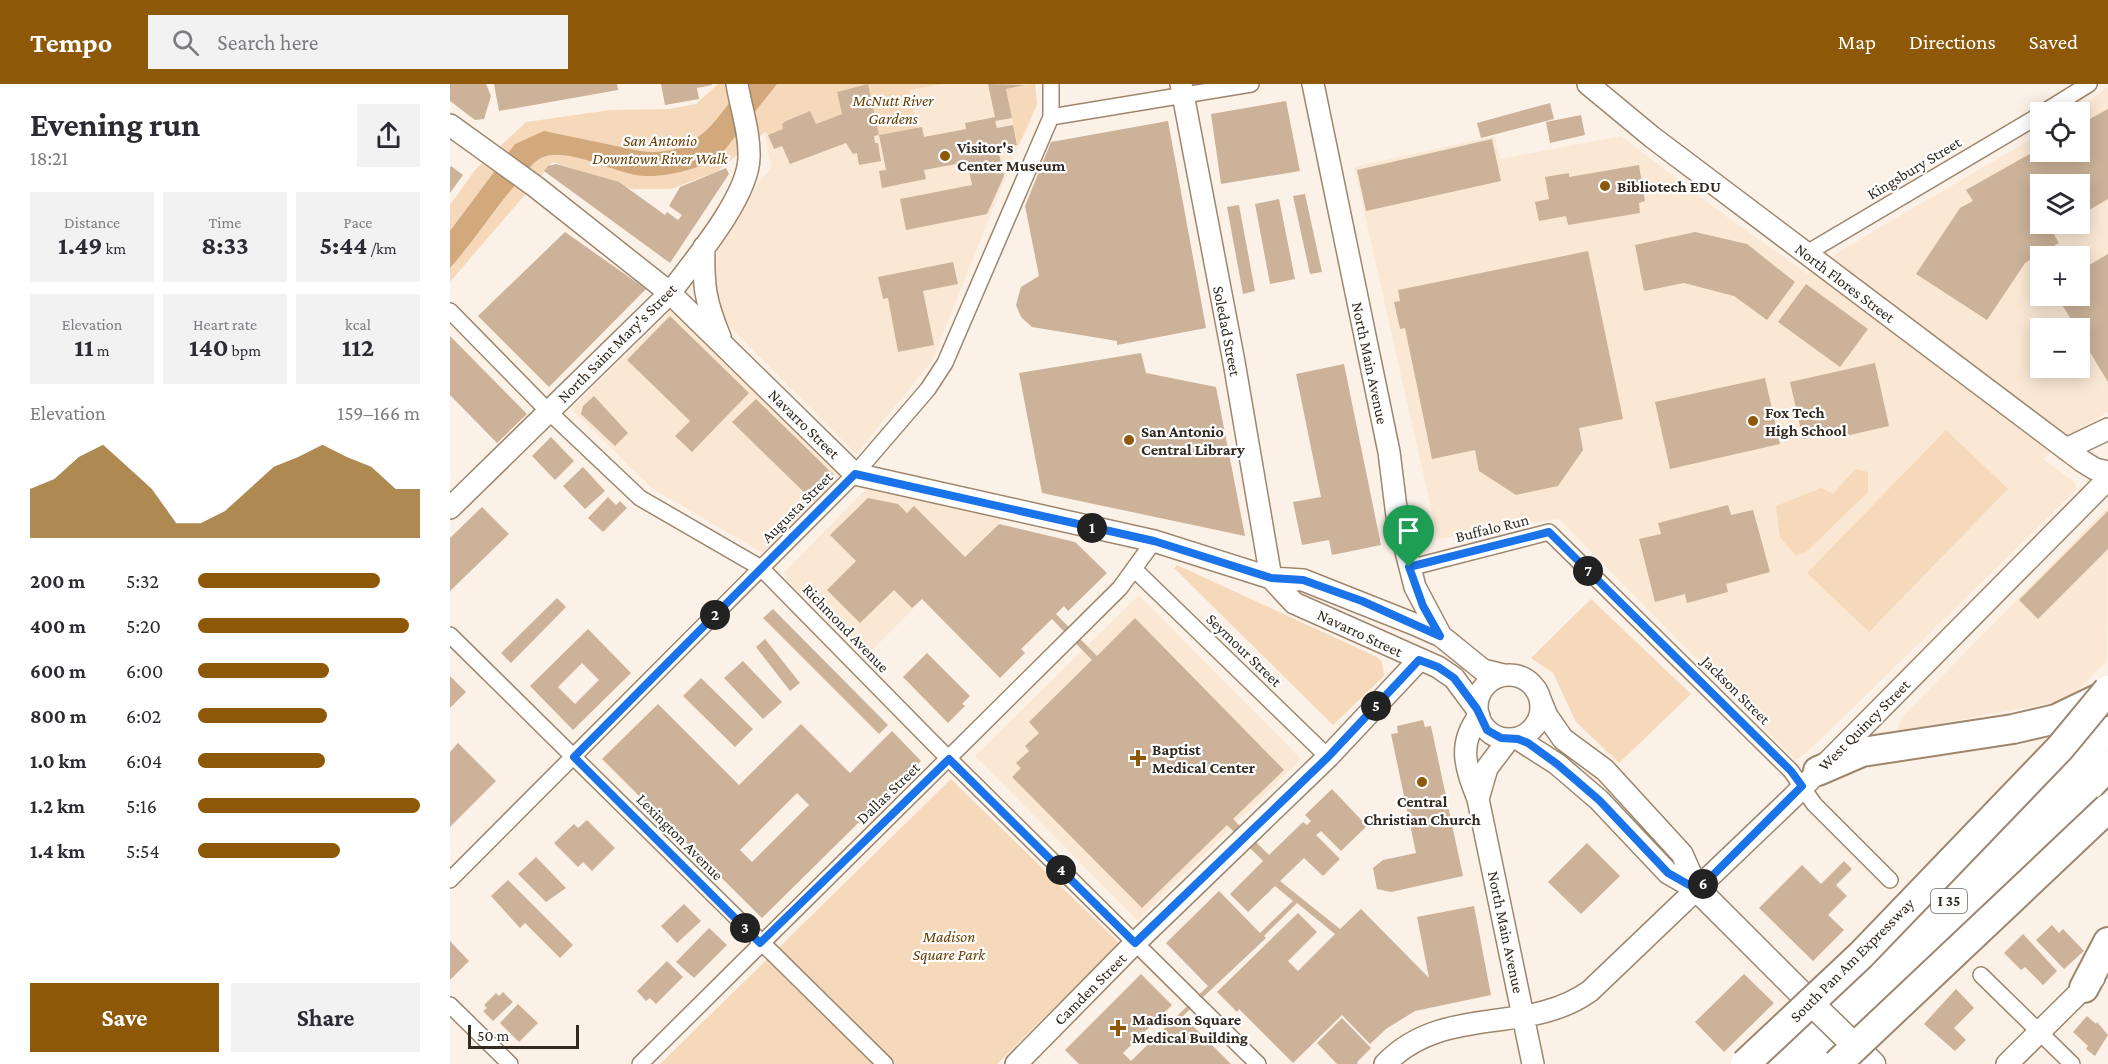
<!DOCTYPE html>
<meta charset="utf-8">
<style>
body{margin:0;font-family:"Crimson Pro",serif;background:#f2f2f3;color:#2b2b33;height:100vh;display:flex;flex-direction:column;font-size:22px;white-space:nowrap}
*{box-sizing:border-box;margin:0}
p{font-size:20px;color:#7c7c81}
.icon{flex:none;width:33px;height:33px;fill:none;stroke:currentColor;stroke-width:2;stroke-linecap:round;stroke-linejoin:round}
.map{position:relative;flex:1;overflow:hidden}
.sheet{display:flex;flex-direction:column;background:#fff;width:450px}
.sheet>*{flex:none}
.buttons{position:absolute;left:1580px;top:18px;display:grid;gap:12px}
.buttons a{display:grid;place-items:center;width:60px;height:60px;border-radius:0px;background:#fff;box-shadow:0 3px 15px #0003;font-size:30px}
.scale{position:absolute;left:18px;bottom:15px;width:111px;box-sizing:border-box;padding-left:6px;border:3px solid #332a1f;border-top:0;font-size:16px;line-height:21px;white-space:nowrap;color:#332a1f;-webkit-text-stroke:4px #fff;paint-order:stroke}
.pin{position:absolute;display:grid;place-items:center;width:51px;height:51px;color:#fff;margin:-62px -26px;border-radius:50% 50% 50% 0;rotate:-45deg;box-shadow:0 0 6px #0007}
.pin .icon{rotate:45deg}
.km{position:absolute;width:30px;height:30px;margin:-15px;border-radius:50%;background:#222;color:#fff;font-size:16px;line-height:30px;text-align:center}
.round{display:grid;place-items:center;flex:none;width:63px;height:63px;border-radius:0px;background:#f2f2f3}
.overview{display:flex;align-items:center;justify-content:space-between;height:102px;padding:0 30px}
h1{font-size:33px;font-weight:700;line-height:45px}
.metrics{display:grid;grid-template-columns:repeat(3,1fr);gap:9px;height:102px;padding:6px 30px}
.metrics div{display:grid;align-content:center;border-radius:0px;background:#f2f2f3;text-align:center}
.metrics b{font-size:26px;font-weight:700}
.metrics small{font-size:16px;font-weight:400}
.metrics p{font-size:16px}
.chart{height:168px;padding:12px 30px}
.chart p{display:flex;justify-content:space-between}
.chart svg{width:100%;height:108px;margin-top:6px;fill:#8d5808;opacity:.7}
.cta{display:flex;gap:12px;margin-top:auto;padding:12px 30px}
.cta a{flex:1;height:69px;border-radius:0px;background:#8d5808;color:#fff;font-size:24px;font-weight:700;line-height:69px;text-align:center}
.cta a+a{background:#f2f2f3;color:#2b2b33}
ul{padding:0 30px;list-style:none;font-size:20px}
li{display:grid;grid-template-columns:96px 72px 1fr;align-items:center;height:45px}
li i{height:15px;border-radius:8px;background:#8d5808}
header{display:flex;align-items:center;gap:36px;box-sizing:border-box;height:84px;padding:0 30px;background:#8d5808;color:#fff}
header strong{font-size:28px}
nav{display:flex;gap:33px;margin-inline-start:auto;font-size:21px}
.search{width:420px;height:54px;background:#f2f2f3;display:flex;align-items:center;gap:15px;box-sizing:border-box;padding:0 21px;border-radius:0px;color:#7c7c81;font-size:22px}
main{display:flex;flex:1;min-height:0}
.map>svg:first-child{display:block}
.built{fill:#fae8d4;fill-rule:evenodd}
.green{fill:#f6d9bb}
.water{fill:#d1a97d}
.building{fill:#cbb299;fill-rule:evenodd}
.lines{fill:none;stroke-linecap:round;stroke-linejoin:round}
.street-casing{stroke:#9d866d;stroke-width:18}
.secondary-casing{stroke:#9d866d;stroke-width:24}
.primary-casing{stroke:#9d866d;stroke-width:27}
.highway-casing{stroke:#9d866d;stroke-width:32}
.street{stroke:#fff;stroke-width:15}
.secondary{stroke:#fff;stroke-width:21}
.primary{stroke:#fff;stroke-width:24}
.highway{stroke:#fff;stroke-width:28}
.primary-bridge-casing{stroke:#9d866d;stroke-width:27;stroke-linecap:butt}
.highway-bridge-casing{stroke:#9d866d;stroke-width:32;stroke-linecap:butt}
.primary-bridge{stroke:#fff;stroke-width:24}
.highway-bridge{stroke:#fff;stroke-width:28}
.route-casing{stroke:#fff;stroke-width:12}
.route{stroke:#1a73e8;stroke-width:8}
.poi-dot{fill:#8d5808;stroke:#fff;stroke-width:2}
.labels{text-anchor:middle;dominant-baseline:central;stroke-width:4.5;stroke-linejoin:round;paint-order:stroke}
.shield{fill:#fff;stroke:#706a62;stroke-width:1.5}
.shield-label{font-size:15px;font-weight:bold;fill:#332a1f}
.park-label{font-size:16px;font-style:italic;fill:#643d04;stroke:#fff}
.poi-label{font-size:16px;font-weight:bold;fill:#332a1f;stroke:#fff;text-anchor:start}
.street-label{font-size:16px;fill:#332a1f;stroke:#fff}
</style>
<header>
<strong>Tempo</strong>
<div class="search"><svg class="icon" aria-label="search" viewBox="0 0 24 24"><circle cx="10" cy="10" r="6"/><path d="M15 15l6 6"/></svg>Search here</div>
<nav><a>Map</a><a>Directions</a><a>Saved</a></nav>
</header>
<main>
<section class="sheet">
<div class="overview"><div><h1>Evening run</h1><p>18:21</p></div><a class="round"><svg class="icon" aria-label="share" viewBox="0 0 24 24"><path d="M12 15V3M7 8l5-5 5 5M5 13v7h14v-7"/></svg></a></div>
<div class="metrics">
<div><p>Distance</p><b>1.49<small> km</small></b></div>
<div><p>Time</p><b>8:33</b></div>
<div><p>Pace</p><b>5:44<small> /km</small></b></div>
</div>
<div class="metrics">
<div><p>Elevation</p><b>11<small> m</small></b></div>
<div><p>Heart rate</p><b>140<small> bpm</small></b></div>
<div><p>kcal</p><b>112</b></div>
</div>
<div class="chart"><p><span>Elevation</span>159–166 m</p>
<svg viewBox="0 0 160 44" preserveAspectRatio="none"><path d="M0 44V24L10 20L20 11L30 6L40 15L50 24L60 38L70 38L80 33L90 24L100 15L110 11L120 6L130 11L140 15L150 24L160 24V44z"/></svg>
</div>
<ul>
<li><b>200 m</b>5:32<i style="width:82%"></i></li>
<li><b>400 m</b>5:20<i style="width:95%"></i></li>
<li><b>600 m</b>6:00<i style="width:59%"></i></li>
<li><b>800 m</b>6:02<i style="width:58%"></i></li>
<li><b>1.0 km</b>6:04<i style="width:57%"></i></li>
<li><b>1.2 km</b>5:16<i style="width:100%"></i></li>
<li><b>1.4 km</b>5:54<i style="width:64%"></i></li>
</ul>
<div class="cta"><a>Save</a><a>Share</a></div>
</section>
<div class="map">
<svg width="1658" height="980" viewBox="0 0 1658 980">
<rect width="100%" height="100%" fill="#fcf1e7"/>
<!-- built -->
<path class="built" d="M348,0h237l2,20 -8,22 -11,21 -86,214 -76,93 -135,-136 -9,-42 5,-23 5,-12 36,-58 13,-14 -6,-37z
M1658,2v326l-30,18 -35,29 31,23 3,7 -260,254 -21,17 -237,-241 -121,20 -84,-372 141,-31 5,23 121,-23 106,81 81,57 39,-27 193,-113v18h39v-40h-4zM1590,100h39v40h-39zM1590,172h39v40h-39zM1590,244h39v40h-39z
M223,225l170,166 -80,78 -110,-64 -80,-78 2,-6z
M416,405l139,28 -140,140 -78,-77 -3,-7z
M1658,423l-1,154 -39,39 -171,31 4,-13z
M689,511l162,164 -164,161 -162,-164z"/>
<!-- green -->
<path class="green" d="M268,0h150l-31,8 5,22 -26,10 -6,-13 -24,10 -3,8 -15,6 -3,-3 -47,39 -47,18h-39l-79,-27 -103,120v-77l25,-35 51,-48 85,-12 58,-1 27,-5z
M418,0h74l-33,6 8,38 -38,7z
M585,0l2,20 -19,43 -12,-58z
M1496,346l62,59 -139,143 -62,-59z
M1405,385l13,3v20l-62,60 -10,4 -16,-19 -4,-31 45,-18 12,6z
M727,481l200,92 5,5 2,14 -51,49 -159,-157z
M1141,515l100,95 -72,69 -43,-41 -23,-49 -22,-15z
M501,695l165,161 2,5 -2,3 -119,116h-337z"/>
<!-- water -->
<path class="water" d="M293,0h34l-58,73c-20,12 -52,20 -75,19 -29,-2 -79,-31 -103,-18 -8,4 -14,13 -19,19 -26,29 -46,62 -72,91v-37l65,-87 29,-13 96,20c55,7 74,-28 103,-67z"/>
<!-- building -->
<path class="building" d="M0,0h36l5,12 -7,23 -9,1 -25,-19z
M44,0h123l1,6 -119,21z
M211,0h51v1l-15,3 2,11 -34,6z
M418,0l11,51 -5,1 1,7h3l3,18 -22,4 -2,-12 -4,1 -7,-11 -56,21 -8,-18 -8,3 -6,-14 15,-6 -1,-5 4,-3 24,-10 6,13 26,-10 -5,-22z
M538,0l37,1 -19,4 6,29 -17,3 2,7 16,-3 4,20 -19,4 6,27 -17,38 -81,16 -6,-31 72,-14 -5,-23 -43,8 2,9 -44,9 -3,-17 7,-1 -7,-35 43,-8 2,10 42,-8 -1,-6 30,-6z
M836,17l14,70 -79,13 -10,-70z
M1100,19l4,16 -73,19 -4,-15z
M1658,25v90l-29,17v-32h-39v40h25l-13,7 7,12 -34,20 -38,57 -71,-46 44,-66 13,-7 -7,-11 74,-42v4h39v-27z
M1131,31l4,20 -35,8 -4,-21z
M718,37l38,207 -89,17v-4l-85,-14 -11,-10 -5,-12 5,-18 18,-11 -14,-70 26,-64z
M1042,55l9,42 -135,30 -9,-41z
M106,80l63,18 46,33 2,-3 11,8 4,-5 -13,-9 11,-19 46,-19 3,6 -59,89 -126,-92 4,-5z
M1189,81l6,36 -6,2 1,10 -72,12 -2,-9 -27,5 -4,-19 14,-3 -4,-22 24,-4v4z
M1,82l12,9 -13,18v-25z
M855,110l17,78 -12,2 -17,-78z
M829,115l16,80 -25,5 -15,-80z
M789,121l16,86 -12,3 -16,-87z
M115,148l81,57 -97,98 -71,-71z
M1245,148l52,12 48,38 -28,38 -33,-24 -50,-13 -40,8 -9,-46z
M1138,167l35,168 -44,9 4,22 -25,36 -42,9 -37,-24 -4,-21 -43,9 -27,-131 -5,1 -6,-27 6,-1 -2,-11z
M1658,170v128l-29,-48v-6h-3l-19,-32h22v-25z
M503,178l5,22 -35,7 11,54 -36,7 -10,-54 -5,1 -5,-22z
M1356,200l62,45 -28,38 -62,-45z
M220,232l79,77 -57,59 -17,-16 15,-15 -63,-61z
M0,252l77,78 -30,29 -47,-48z
M691,269l5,20 70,14 29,149 -203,-43 -23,-120z
M1425,279l14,63 -48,11 -1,-7 -37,9 -13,-57z
M894,280l37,181 -49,10 -3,-15 -27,5 -9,-43 28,-5 -25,-123z
M1315,294l15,66 -110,25 -15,-67z
M144,312l34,37 -13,13 -34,-32 2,-8z
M306,315l78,76 -23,24 -79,-77z
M101,353l23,24 -19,19 -23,-24z
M133,383l22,24 -20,18 -22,-23z
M158,413l8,8 4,-4 7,7 -24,24 -15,-14z
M418,414l30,6 9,9 7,-7 51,51 34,-33 76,18 32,31 -39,38 -4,-5 -8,8 41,42 38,-38 149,152 -51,49 36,36 34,-33 4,3 4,-4 -6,-6 27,-26 35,37 -26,25 -20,-20 -5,4 24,24 -17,17 -19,-18 -24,23 60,48 21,-20 68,69 -12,-61 57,-11 17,89 -76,16 -29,18 -16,15 -28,-29 -49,48 -54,-54 -2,3 -20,-20 81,-79 19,19 -29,29 10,10 37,-37 -38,-31 -33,33 2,2 -83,78 48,48h-152l-14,-14 76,-76 31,31 -49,48 8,8 77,-75 -42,-43 53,-52 41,42 33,-32 -18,-15 -27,26 -18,-18 33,-33 -36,-36 -85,83 -130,-131 9,-9 -5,-5 13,-12 -4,-5 14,-13 -10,-11 63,-62 -40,-41 -31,30 4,4 -25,25 -78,-79 -10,9 -18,-18 -34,33 -33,-33 29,-29 -26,-26z
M1278,421l3,10 22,-5 17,62 -44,12 2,8 -41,11 -2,-9 -30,8 -16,-63 22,-5 -3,-11z
M32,423l27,27 -59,57v-53z
M1658,427v38l-70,70 -19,-19z
M107,514l9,9 -55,56 -10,-10z
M323,525l115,116 -9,9 -116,-116z
M138,545l43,44 -58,57 -43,-44zM132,579l17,17 -24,24 -17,-17z
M315,555l35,44 -10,8 -34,-44z
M477,569l43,43 -8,8 3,2 -17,17 -45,-46z
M293,577l39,41 -19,17 -39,-41z
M0,592l16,16 -16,16z
M251,594l52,51 -18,18 -52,-51z
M208,620l81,81 62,-61 49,49 42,-42 29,30 -159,157 -160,-159zM347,709l12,12 -57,57 -12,-12z
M973,636l2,7 6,-1 32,150 -72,16 -14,-3 -4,-21 10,-8 33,-7 -25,-119 7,-1 -1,-7z
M8,659l38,38 -46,46v-75z
M137,736l28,28 -23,23 -9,-9 -5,5 -24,-24 20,-19 4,4z
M1137,759l33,33 -39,38 -33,-32z
M86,773l30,31 -20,14 -28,-28z
M1394,777l8,8 -16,16 11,11 -19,19 16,15 -31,31 -54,-53 43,-43 19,19z
M58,796l65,65 -13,13 -35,-35 -5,5 -29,-32z
M234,820l17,17 -24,22 -16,-17z
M1602,841l7,8 4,-4 21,22 -20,18 -28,-29z
M259,844l18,17 -33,33 -18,-16z
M1573,850l34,37 -14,14 -18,-18 -4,3 -17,-17z
M0,857l19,20 -19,19z
M217,877l16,16 -27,27 -6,-6 -4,3 -9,-10z
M1294,890l30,29 -50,49 -29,-30z
M1506,905l18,19 -20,20 12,12 -11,11 -31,-27z
M53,908l10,10 -20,19 -10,-10 4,-3 -3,-3 12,-12 3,3z
M68,920l20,19 -19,19 -19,-19z
M1637,932l9,8 1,-2 11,13 -13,21 -9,-7 2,-3 -15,-14z
M892,934l29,30 -14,14 1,2h-21l-20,-21z"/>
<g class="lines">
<!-- street casing -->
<g class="street-casing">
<path id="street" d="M1594,28l45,-28
M601,33l200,-33
M1357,169l233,-138
M0,227l98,100 92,87 121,70 176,179 256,253
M959,484l140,-36 242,239 23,33 76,76
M685,486l193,187
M0,551l435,429
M0,796l405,-406 73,-85 17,-26 106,-246v-33
M1531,891l91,89
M746,919l62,61
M0,921l60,59
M190,980l480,-476 34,-47"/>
</g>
<!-- secondary casing -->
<g class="secondary-casing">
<path id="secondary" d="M731,0l53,278 37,216
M863,0l76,368 8,64 18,71 26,49
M1138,0l64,53 430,324 13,8 13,3
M0,41l86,62 134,106 185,181 299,67 117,37 32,2 111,44 27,12 42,34 20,5
M254,163c-1,38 1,54 16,90
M1616,365l42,-20
M0,424l220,-215c24,-32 78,-96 79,-135 1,-25 -8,-50 -12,-74
M821,494l23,25 144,64 16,11 23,31
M1027 623a32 32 0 1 1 64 0a32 32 0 1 1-64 0Z
M1090,615l7,17 16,23 42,31 77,84 16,36
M1029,632c-22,29 -13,52 -1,83l55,265
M1068,655l39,25 42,36 69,73 30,17
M1028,715l9,-31 22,-29
M566,980l119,-121 193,-186 91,-97
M935,980c59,-61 143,-28 205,-73l202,-193 316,-319
M1557,980l87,-86"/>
</g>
<!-- primary casing -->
<g class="primary-casing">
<path id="primary" d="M1248,806l111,111
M1406,963l17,17"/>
</g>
<!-- highway casing -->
<g class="highway-casing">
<path id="highway" d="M1368,687l44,-19 151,-23 43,-10 50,-24
M1634,904l24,-46
M1332,980l163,-159 163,-174
M1365,980l114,-106 179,-192"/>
</g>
<!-- street -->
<use href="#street" class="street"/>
<!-- secondary -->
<use href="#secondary" class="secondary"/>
<!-- primary -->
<use href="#primary" class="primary"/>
<!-- highway -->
<use href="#highway" class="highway"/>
<!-- primary-bridge casing -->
<g class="primary-bridge-casing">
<path id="primary-bridge" d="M1359,917l47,46"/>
</g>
<!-- highway-bridge casing -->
<g class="highway-bridge-casing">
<path id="highway-bridge" d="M1295,980l116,-109 199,-207 48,-58
M1387,980l271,-256"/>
</g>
<!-- primary-bridge -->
<use href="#primary-bridge" class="primary-bridge"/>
<!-- highway-bridge -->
<use href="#highway-bridge" class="highway-bridge"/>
</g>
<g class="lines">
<!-- route casing -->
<g class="route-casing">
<path id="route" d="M405,390l299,67 117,37 32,2 59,21 78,35 -17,-30 -14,-39 140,-35 242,239 11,15 -104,104 -30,-17 -69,-73 -42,-36 -29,-21 -10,-4 -17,-1 -14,-8 -10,-21 -23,-31 -16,-11 -19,-7 -91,97 -193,186 -186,-184 -189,184 -186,-186z"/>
</g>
<!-- route -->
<use href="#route" class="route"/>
</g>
<!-- markers -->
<g class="poi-dot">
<circle cx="495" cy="72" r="6"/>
<circle cx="1155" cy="102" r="6"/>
<circle cx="1303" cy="337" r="6"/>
<circle cx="679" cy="356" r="6"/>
<path d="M685 665h6v6h6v6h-6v6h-6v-6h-6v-6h6z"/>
<circle cx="972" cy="698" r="6"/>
<path d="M665 935h6v6h6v6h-6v6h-6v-6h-6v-6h6z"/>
</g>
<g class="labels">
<!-- shield labels -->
<rect class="shield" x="1481" y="805" width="36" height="24" rx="4.5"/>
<g class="shield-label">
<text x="1499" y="817">I 35</text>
</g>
<!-- park labels -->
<g class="park-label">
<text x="443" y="16">McNutt River<tspan x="443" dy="18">Gardens</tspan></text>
<text x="210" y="56">San Antonio<tspan x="210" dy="18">Downtown River Walk</tspan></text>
<text x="499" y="852">Madison<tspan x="499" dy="18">Square Park</tspan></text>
</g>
<!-- poi labels -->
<g class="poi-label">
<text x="507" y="63">Visitor's<tspan x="507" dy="18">Center Museum</tspan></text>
<text x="1167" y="102">Bibliotech EDU</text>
<text x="1315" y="328">Fox Tech<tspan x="1315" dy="18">High School</tspan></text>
<text x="691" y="347">San Antonio<tspan x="691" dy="18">Central Library</tspan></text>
<text x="702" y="665">Baptist<tspan x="702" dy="18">Medical Center</tspan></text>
<text x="972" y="717" text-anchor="middle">Central<tspan x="972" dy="18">Christian Church</tspan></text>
<text x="682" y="935">Madison Square<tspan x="682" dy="18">Medical Building</tspan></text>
</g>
<!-- street labels -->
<g class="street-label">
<text transform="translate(1464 84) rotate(-31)">Kingsbury Street</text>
<text transform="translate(1395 199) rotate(37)">North Flores Street</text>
<text transform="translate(777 247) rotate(79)">Soledad Street</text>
<text transform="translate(167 259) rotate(-45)">North Saint Mary's Street</text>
<text transform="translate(920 279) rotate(78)">North Main Avenue</text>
<text transform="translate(354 340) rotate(44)">Navarro Street</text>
<text transform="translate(347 423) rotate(-45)">Augusta Street</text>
<text transform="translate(1042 444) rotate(-14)">Buffalo Run</text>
<text transform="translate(396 544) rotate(46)">Richmond Avenue</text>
<text transform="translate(910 549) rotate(25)">Navarro Street</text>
<text transform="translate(794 566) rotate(44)">Seymour Street</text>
<text transform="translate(1286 606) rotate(45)">Jackson Street</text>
<text transform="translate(1414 641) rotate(-45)">West Quincy Street</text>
<text transform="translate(438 709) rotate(-44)">Dallas Street</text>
<text transform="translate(230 753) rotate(45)">Lexington Avenue</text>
<text transform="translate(1056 848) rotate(78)">North Main Avenue</text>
<text transform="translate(1402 876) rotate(-45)">South Pan Am Expressway</text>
<text transform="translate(640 905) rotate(-45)">Camden Street</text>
</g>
</g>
</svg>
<div class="buttons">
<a><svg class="icon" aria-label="locate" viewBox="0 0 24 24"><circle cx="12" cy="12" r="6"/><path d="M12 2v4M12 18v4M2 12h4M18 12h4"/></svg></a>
<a><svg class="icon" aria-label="layers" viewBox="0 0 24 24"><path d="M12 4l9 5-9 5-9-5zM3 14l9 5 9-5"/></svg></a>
<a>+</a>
<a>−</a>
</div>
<div class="scale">50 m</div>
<div class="pin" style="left:959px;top:483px;background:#1e9e55"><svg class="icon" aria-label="arrive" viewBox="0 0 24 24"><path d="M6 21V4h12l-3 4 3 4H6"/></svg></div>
<b class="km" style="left:642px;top:444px">1</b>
<b class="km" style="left:265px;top:531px">2</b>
<b class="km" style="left:295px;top:844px">3</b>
<b class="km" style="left:611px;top:786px">4</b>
<b class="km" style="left:926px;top:622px">5</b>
<b class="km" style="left:1253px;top:800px">6</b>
<b class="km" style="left:1138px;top:487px">7</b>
</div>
</main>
